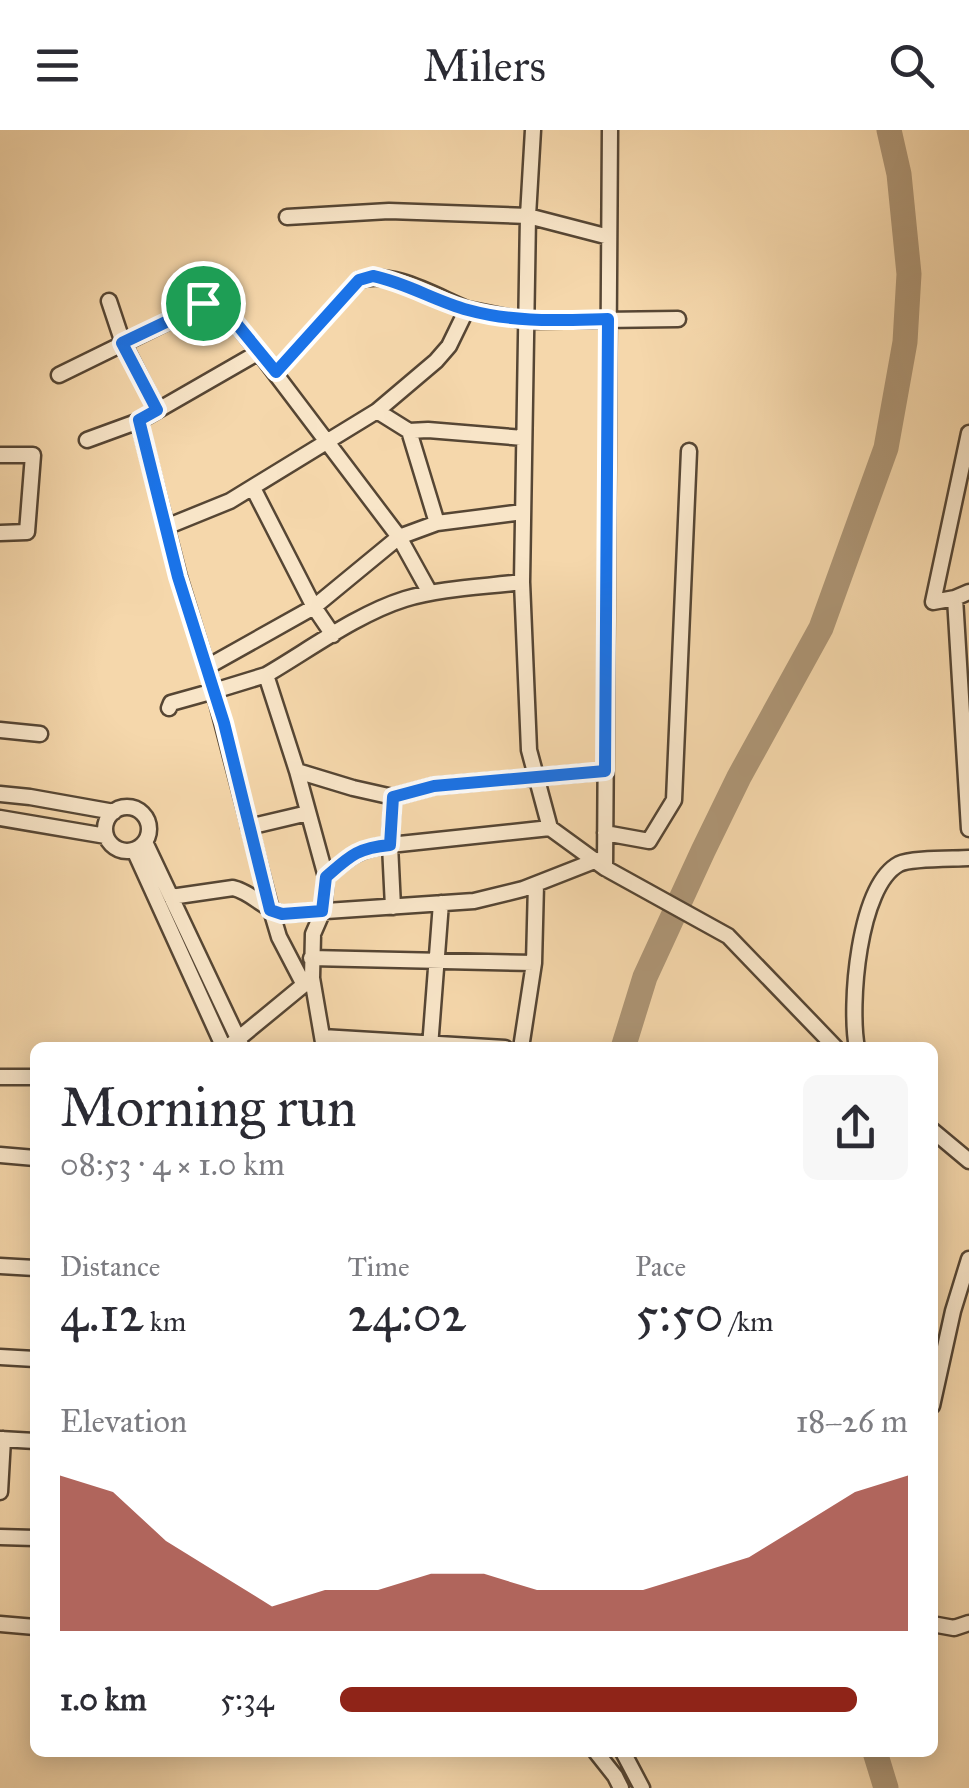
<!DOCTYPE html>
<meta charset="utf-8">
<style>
body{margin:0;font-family:"IM FELL Great Primer",serif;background:#f7f7f7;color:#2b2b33;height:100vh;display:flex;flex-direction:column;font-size:38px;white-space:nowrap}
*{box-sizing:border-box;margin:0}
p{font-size:32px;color:#7c7c81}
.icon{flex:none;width:55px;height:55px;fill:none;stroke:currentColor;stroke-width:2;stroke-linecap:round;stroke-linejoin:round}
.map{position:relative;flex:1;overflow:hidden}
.details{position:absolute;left:30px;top:912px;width:908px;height:715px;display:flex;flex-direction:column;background:#fff;border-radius:15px;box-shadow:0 5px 25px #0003}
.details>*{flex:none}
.pin{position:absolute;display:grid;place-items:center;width:85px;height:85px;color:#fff;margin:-42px;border:5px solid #fff;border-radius:50%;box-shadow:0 2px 10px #0007}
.round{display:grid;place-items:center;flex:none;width:105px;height:105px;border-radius:15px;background:#f7f7f7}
.summary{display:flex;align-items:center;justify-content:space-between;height:170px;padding:0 30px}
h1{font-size:55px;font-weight:600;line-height:75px}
.stats{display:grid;grid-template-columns:repeat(3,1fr);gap:15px;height:170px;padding:10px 30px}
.stats div{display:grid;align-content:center}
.stats b{font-size:50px;font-weight:600}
.stats small{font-size:28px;font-weight:400}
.stats p{font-size:28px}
.chart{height:280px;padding:20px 30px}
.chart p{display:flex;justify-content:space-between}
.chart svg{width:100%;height:180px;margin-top:10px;fill:#8f2418;opacity:.7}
ul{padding:0 30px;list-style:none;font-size:32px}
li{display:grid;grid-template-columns:160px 120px 1fr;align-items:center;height:75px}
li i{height:25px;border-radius:12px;background:#8f2418}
header{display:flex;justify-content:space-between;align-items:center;height:130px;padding:0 30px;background:#fff;font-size:45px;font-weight:600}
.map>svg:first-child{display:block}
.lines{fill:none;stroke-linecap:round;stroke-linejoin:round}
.river{stroke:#ad9575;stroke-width:25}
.minor-casing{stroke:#564634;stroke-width:19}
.minor{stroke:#f8e5c8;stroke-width:14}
.route-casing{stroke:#fff;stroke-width:20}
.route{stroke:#1a73e8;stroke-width:12}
</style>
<header><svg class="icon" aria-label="menu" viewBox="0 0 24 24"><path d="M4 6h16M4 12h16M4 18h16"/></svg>Milers<svg class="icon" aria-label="search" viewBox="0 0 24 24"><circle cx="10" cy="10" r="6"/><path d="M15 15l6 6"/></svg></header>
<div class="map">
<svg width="969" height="1658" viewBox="0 0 969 1658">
<rect width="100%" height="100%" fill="#f5d7ab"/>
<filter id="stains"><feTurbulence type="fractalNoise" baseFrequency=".002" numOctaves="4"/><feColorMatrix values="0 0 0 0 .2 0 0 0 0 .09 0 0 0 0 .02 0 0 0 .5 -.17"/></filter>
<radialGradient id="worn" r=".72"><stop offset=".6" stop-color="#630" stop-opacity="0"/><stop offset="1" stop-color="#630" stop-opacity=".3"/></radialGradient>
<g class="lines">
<!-- river -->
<path class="river" d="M623,918l22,-71 58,-126 36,-74 82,-149 65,-180 19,-106 4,-68 -10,-100 -10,-44
M875,1622l11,36"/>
<!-- minor casing -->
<g class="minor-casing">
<path id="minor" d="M533,0l-5,86 -6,366 7,168 21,78 55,40 123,68 108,112
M287,87l102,-6 139,5 81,21
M109,171l14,42 34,67
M276,242l83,-92c35,-10 76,16 108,29
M59,245l153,-75 10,6 37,46
M377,281l59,-50 13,-15 18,-37 60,12 151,-2
M139,291l120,-69 140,185 31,56
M409,301l28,92
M969,303l-36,169 22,-4 14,-6
M87,310l52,-19 40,156 35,114 52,-16 31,96 56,17 40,9
M0,325h33l-6,77 -27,1
M253,358l61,119 19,28
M166,397l64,-26 147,-90 32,20 19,-1 96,8
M955,468l14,231
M207,537l107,-60 85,-70 38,-14 86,-11
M266,545c43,-25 91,-61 139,-76 37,-11 78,-12 117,-17
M169,578l2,-5 43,-12 57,219 8,27 25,48
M0,600l40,4
M297,641l29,106
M0,664l30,3 84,15
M105 699a22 22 0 1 1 44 0a22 22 0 1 1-44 0Z
M0,688l106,18
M249,697l59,-14
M605,703l44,8 25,-41 15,-349
M145,712l97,205
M134,720l90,198
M605,738l5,-738
M171,767l62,-9c18,4 30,20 49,26l192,-13 49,-12 74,-29
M393,777l-3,-62 160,-17
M311,828l223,5 2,-79
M312,848l12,70
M322,907l183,11
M430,917l11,-144
M227,918l85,-70 1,-44 10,-23 3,-34c23,-20 33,-29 64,-32l3,-48 41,-11 171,-15
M521,918l13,-85
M857,918c-8,-42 1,-162 42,-184 12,-6 54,-5 70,-6
M0,947h35
M932,1000l37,31
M0,1025l35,3
M0,1136l35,2
M0,1227l35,2
M932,1276l21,-95 16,-52
M0,1309l35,2
M0,1362l3,-53
M0,1407l35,1
M0,1494l35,3
M932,1494l22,4 15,-5
M596,1622l19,24 6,12
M623,1622l19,36"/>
</g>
<!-- minor -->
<use href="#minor" class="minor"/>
</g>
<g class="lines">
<!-- route casing -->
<g class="route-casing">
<path id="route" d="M373,146c34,7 62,25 95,34 47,13 93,10 140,9l-3,452 -171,15 -41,11 -3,48c-33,3 -40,11 -64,32l-4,34 -40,3 -12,-4 -46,-187 -46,-146 -39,-157 18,-10 -35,-67 90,-43 10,6 54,66 83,-92z"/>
</g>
<!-- route -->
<use href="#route" class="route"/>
</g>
<rect width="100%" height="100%" filter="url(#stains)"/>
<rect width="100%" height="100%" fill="url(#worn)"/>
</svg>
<div class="pin" style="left:203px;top:173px;background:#1e9e55"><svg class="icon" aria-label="arrive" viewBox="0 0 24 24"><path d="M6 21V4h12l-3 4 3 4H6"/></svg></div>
<section class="details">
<div class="summary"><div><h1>Morning run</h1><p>08:53 · 4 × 1.0 km</p></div><a class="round"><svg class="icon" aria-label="share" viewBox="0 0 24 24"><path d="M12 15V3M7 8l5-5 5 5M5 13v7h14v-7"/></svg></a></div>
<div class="stats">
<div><p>Distance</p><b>4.12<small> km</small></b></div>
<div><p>Time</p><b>24:02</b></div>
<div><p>Pace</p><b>5:50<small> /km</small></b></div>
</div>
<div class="chart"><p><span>Elevation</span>18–26 m</p>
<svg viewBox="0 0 160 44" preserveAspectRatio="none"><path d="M0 44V6L10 10L20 22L30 30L40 38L50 34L60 34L70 30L80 30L90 34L100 34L110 34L120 30L130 26L140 18L150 10L160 6V44z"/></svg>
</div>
<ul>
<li><b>1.0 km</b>5:34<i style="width:91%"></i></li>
</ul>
</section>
</div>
